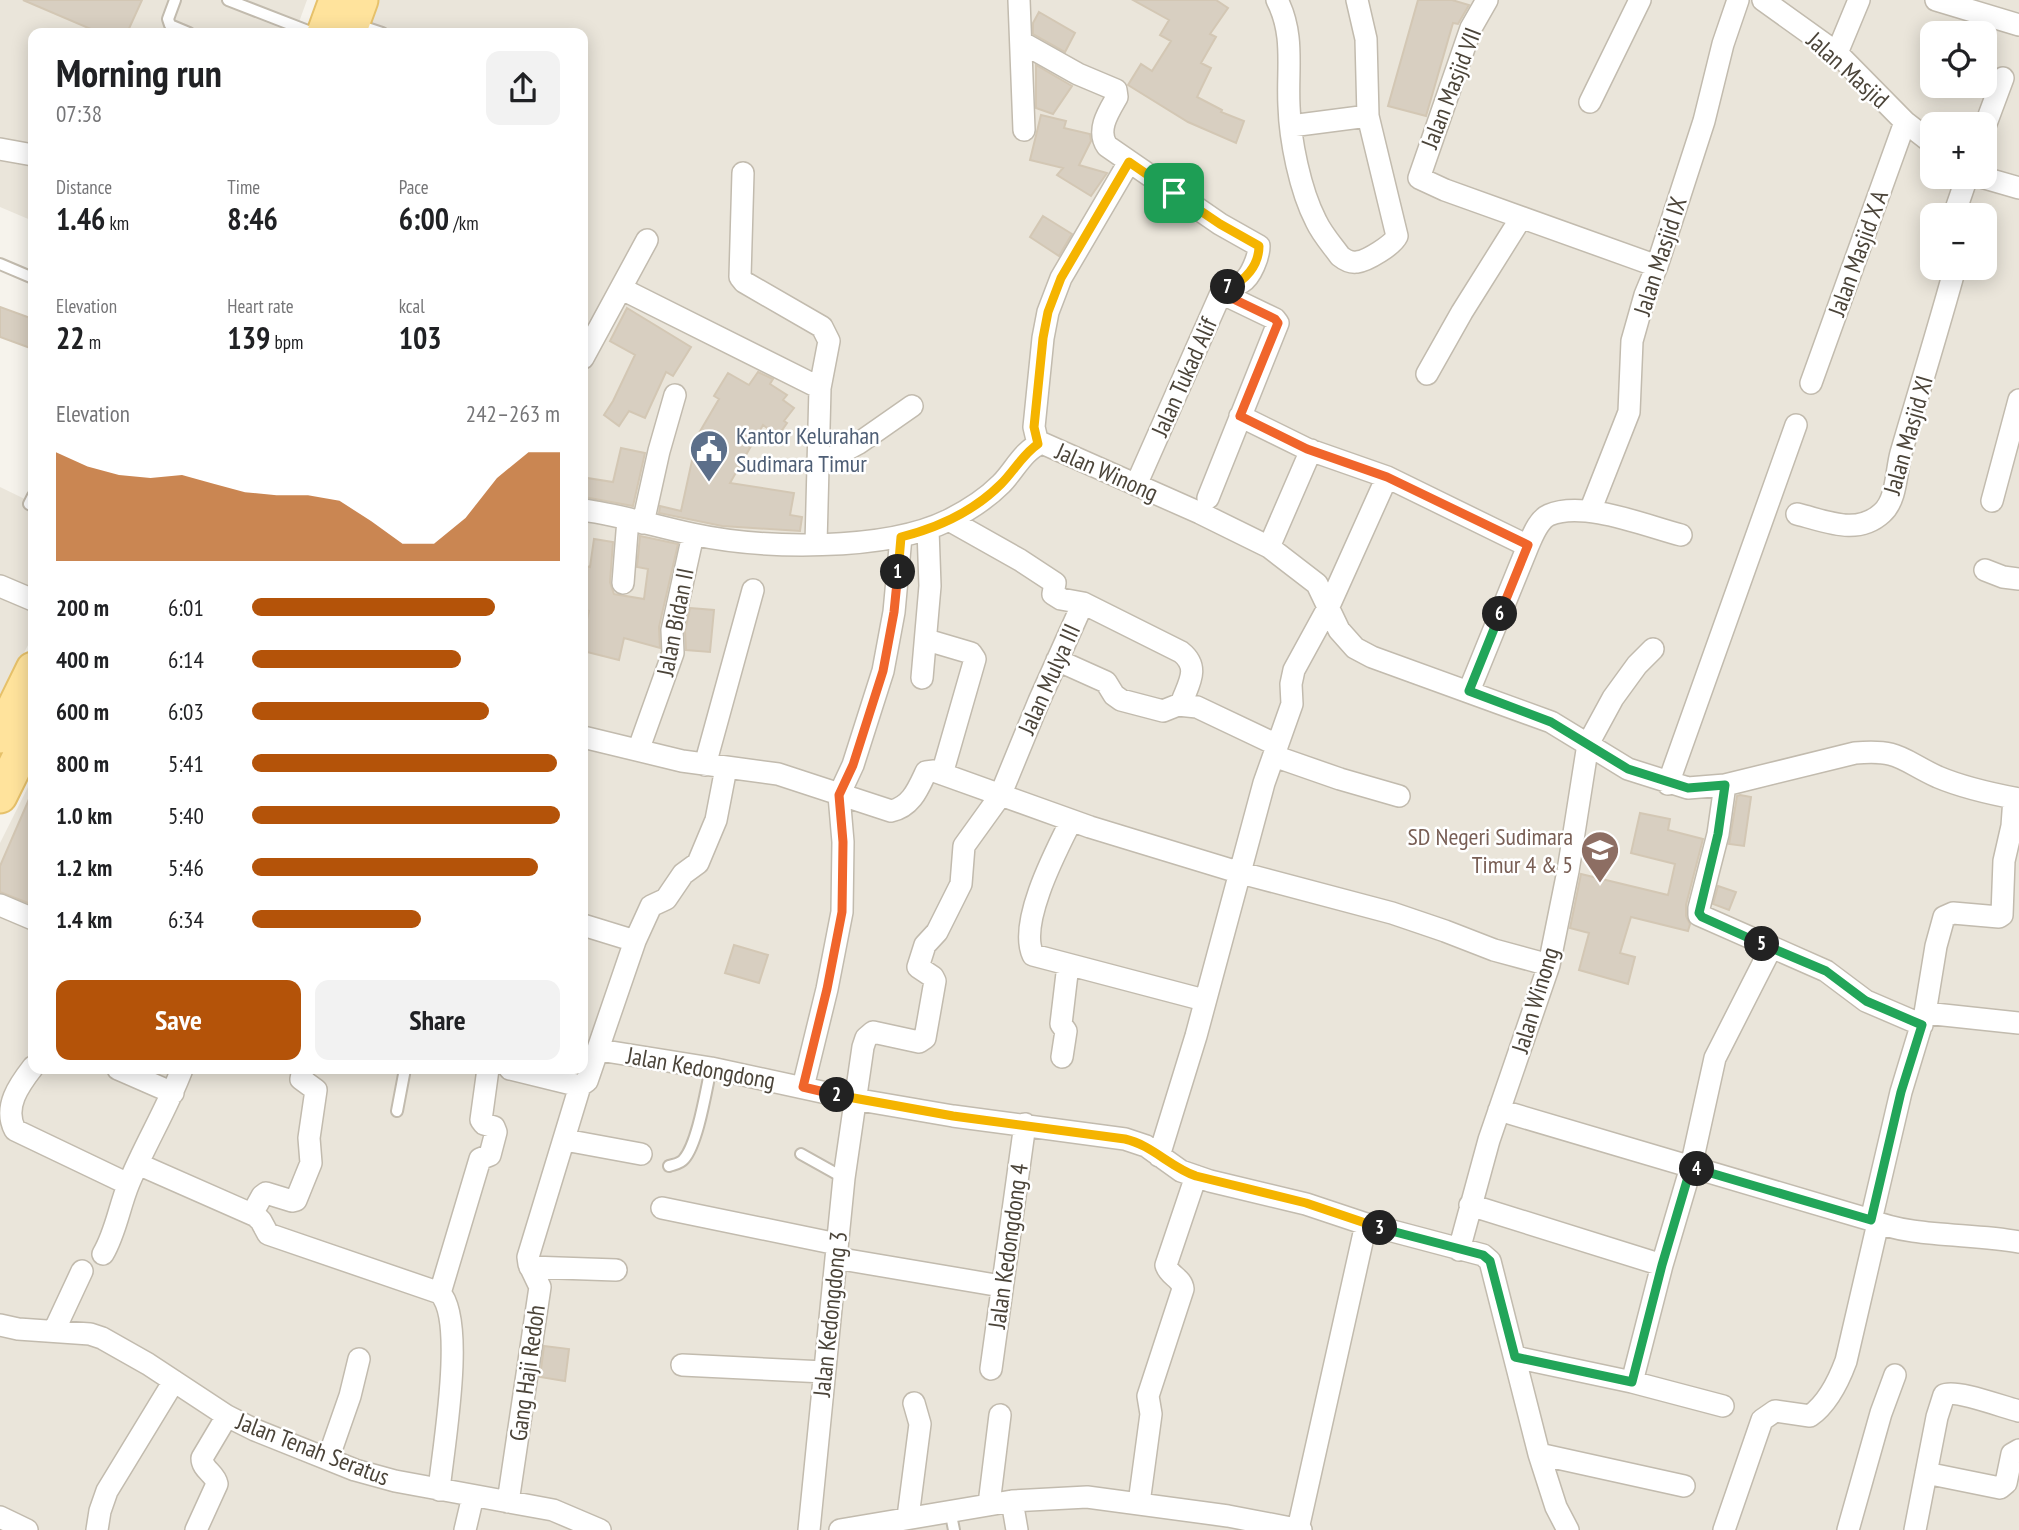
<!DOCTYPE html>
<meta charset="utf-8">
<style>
body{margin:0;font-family:"PT Sans Narrow",sans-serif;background:#f2f2f2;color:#202124;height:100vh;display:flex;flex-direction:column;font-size:26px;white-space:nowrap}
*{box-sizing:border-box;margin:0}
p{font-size:23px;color:#757577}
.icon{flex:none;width:38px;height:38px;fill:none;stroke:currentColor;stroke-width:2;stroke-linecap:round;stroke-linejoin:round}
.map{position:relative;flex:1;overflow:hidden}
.drawer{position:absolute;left:28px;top:28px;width:560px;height:1046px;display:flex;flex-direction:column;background:#fff;border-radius:14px;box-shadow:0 4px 18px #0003}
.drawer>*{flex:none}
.buttons{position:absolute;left:1920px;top:21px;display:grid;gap:14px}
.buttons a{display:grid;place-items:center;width:77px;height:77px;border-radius:14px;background:#fff;box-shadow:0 4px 18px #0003;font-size:35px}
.pin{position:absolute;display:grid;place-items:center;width:60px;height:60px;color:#fff;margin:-30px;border-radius:14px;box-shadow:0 4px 10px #0006}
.km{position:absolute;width:35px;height:35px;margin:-18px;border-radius:50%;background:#222;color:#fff;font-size:19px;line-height:35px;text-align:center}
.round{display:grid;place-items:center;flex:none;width:74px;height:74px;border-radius:14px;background:#f2f2f2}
.head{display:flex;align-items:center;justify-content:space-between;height:119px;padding:0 28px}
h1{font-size:38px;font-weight:800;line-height:52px}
.figures{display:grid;grid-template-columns:repeat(3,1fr);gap:10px;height:119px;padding:7px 28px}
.figures div{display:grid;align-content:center}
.figures b{font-size:30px;font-weight:800}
.figures small{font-size:19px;font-weight:400}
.figures p{font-size:19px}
.chart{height:196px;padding:14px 28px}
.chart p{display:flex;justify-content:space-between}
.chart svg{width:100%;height:126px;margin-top:7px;fill:#b45309;opacity:.7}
.primary-button{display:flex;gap:14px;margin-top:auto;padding:14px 28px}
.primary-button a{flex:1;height:80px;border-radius:14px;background:#b45309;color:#fff;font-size:28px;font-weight:800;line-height:80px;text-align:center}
.primary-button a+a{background:#f2f2f2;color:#202124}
ul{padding:0 28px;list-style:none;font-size:23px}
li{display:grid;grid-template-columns:112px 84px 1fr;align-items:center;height:52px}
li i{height:18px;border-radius:9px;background:#b45309}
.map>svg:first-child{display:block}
.residential{fill:#eae5da;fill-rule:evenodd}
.building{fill:#d8cfc1;stroke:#d3c7b4;stroke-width:2}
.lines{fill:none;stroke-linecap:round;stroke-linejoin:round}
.lane-casing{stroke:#c2bbae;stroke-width:14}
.street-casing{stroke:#c2bbae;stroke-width:24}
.primary-casing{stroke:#e6c16a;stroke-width:37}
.lane{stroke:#fff;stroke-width:10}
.street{stroke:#fff;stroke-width:21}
.primary{stroke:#ffe39c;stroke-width:33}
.split-1-casing{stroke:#fff;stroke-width:14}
.split-2-casing{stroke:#fff;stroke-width:14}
.split-3-casing{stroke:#fff;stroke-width:14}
.split-4-casing{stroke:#fff;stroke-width:14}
.split-5-casing{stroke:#fff;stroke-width:14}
.split-6-casing{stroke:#fff;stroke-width:14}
.split-7-casing{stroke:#fff;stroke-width:14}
.split-8-casing{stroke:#fff;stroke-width:14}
.split-1{stroke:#f5b400;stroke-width:9}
.split-2{stroke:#f0652b;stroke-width:9}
.split-3{stroke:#f5b400;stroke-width:9}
.split-4{stroke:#22a559;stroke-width:9}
.split-5{stroke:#22a559;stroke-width:9}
.split-6{stroke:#22a559;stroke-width:9}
.split-7{stroke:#f0652b;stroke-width:9}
.split-8{stroke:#f5b400;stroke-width:9}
.labels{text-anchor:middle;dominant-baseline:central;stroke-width:5;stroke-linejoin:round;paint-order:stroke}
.street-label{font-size:24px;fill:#4b4439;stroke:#fff}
.service-label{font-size:24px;fill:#4e5e75;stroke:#fff;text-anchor:start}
.education-label{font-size:24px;fill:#785e54;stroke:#fff;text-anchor:end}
</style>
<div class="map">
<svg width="2019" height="1530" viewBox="0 0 2019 1530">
<rect width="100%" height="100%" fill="#f6f3ec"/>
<!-- residential -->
<path class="residential" d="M0,0h307l-12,33h-262v188l-33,-14z
M377,0h1642v1530h-2019v-687l33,-66v292h550v-1036h-218zM1932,33h52v53h-52zM1932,124h52v53h-52zM1932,215h52v53h-52z
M0,487l33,16v133l-33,61z"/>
<!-- building -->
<path class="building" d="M23,0h119l-15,33h-27z
M1133,0h83l12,8 -18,26 6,3 -15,26 10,5 -14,29 25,13 -1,2 23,9 -8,22 -48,-21 -60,-37 13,-21 11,7 19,-30 -11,-6 9,-15z
M1418,0h34l17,5 -11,19 -5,-1 -27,93 -38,-10z
M1039,12l36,21 -10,19 -32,-18v-11z
M1036,65l36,21 -19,28 -17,-6z
M1041,115l25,6 -2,7 26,6 1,7 -12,24 28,8 -16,23 -34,-21 6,-7 -33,-8z
M1043,216l29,18 -13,22 -29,-19z
M0,307l33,12v30l-33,-12z
M627,308l64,39 -18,29 -7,-4 -21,46 -16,-7 -10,15 -15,-11 9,-14 22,-46 -25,-14z
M758,372l15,7 -3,5 17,11 -4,5 11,8 -10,13 3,2 -9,13 -15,-11 -33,58 64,10 -4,22 12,2 -2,14 -78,-5 -63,-13 1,-7 21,5 14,-64 -3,-2 27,-46 -5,-3 14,-23 21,12z
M621,448l24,5 -12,53 -49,-9 3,-19 26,4z
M640,536l38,8 -19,83 1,21 -36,-10 -5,22 -36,-9v-15l6,-25 -6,-2v-33l2,-10 5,1 4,-28 19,3 -3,40 4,12 30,5 4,-30 -11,-2z
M690,608l24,2 -4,42 -24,-2 -1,-19z
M33,790v115l-33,-13v-26z
M1740,795l11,2 -7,49 -15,-2 8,-48z
M1640,813l30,6 -2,11 35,9 -17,66v11l4,8 -2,7 -57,-14 -11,36 15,4 -7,27 -49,-14 10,-37 -19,-5 11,-54 87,21 7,-31 -44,-11z
M1718,886l18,6 -7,18 -16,-6z
M734,945l34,10 -9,28 -34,-10z
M544,1346l25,3 -4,32 -25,-4z"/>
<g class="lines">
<!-- lane casing -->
<g class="lane-casing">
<path id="lane" d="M175,0l-7,19 2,6 19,8
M228,0l85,33
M355,24l27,9
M0,264l33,14
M33,496l-4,8 4,2
M397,1111l8,-42
M801,1154l43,24
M669,1166c6,-2 11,-2 15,-7 14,-16 22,-69 27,-91
M950,1510l4,20"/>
</g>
<!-- street casing -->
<g class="street-casing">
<path id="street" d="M1019,0l5,130
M1277,0c18,35 10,69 12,106 1,34 11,84 27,115 6,13 16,24 24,35 5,4 11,7 17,6 10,-1 36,-17 40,-26l-29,-120 -2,-77 -9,-39
M1487,0l-16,28 -52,150 26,12 212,76
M1763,0l74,53 68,69 27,21
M1936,0l83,25
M1021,42l57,32 38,16 1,7c-8,14 -21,33 -10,49l113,78 39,22c0,10 -8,31 -17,36 -8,5 -14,4 -21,11l-85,192
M1837,53l22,-53
M1590,102l50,-102
M1291,126l77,-10
M1984,129l19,-51
M0,149l33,6
M743,173l-3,104 4,5 78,45 7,14 -9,47 -4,156
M1981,177l38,11
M1954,215l13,-38
M622,289l198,99
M583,358l64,-118
M1427,374l35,-62 59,-94
M1811,383l94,-261
M1240,416l67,33 80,28 141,69
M1038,444l-4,-17 9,-89 5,-26 13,-34 68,-116
M818,465l41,-22 53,-37
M1208,498l70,-175 -3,-4 -54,-26
M1992,501l27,-101
M583,510c37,5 72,16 109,24 69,15 192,18 257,-14 18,-9 37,-21 52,-36 13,-13 23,-35 41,-41l158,70 69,34 48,37 22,46 16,18 17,9 179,65 77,47 60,19 37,-3 130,-32c45,-4 46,7 83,24 26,11 54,17 81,22
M1590,511l39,-99 3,-71 13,-46 12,-29 47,-145 19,-77 15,-44
M1797,514c29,7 60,22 85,-1 15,-13 14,-42 19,-60 18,-62 37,-123 54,-185
M949,520l71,40 35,23 -2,11 8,5 22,4 98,49c20,16 7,32 0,52
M643,523l16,-72 16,-56
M1269,547l42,-97
M1985,570l18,7 16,2
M623,583l5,-64
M0,586l33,14
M927,640l44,13 4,6 -33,115
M1057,660l49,22 8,13 7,5 42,11 15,-6 19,2 80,38
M922,678l8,-92 -2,-57
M1469,691l59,-145c5,-11 10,-26 21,-31 34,-15 97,11 132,20
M583,737l99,24 96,13 113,37c20,-4 27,-22 35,-39l8,-1 156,56 151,46 151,40 53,18 49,19 55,15
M639,748l34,-95 -1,-23 21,-95
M1274,756l66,23 59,17
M705,765l48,-175
M1668,784l128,-359
M1725,785l-7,49 -19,74v7l127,56 40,30 56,24
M1071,821c-15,30 -53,102 -38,134l171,45
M0,905l33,14
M583,925l52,16
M1925,1013l11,-67 8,-29 9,-4 46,4 3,-2 2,-54 8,-35 2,-28
M599,1050l112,18 143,31 99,17 172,23 21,7 35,25 29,10 96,23 60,20 117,31 7,6 49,193 17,53 12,23
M1062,1057l4,-26 -5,-7 7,-59
M33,1067c-14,18 -30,40 -18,63l113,54
M118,1069l55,24
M510,1069l70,17 7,-5 48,-140 16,-35 15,-7 17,-25 15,-11 18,-43 10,-52
M803,1087l24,-98 15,-77 1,-70 -4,-47 14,-30 30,-94 11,-59 7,-75
M1499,1110l372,110c40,18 103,13 148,22
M565,1140l76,14
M1159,1156l37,-120 68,-253 28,-79 -1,-20 3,-14 35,-64 58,-129
M138,1164l118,52 5,5 7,13 172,59c26,28 3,156 -1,197
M1470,1205l192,60
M662,1208l175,36
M252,1214l10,-18 4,-3 26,8 4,-1 15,-37 -2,-25 7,-48 -15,-11 2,-10
M1871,1220l30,-128 24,-79 94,10
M1459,1250l30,-110 60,-175 19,-94 20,-127 25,-46 24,-33 16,-16
M103,1254c13,-22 16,-47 26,-71 16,-39 38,-74 53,-114
M836,1258l165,28
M530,1267l86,3
M440,1293l40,-134 10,-4 6,-23 -2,-5 -10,-3 -3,-4 7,-51
M0,1325l18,4 72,5 12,4 46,26 79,52 28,14 100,40 40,11 158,29 47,20
M54,1331l28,-60
M1515,1357l117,25 91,24
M682,1365l142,7
M991,1369l34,-245
M1632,1382l30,-117 29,-98 24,-109 56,-110
M1539,1454l145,32
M328,1459l22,-63 9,-37
M1926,1473l74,15 6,-5 6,-29 7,-4
M1012,1501l5,29
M508,1502l32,-215 -11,-23 -1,-7 52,-171
M1139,1503l12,-89 -3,-18 35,-107c-1,-11 -14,-13 -17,-24l30,-89
M989,1504l11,-89
M0,1517l27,13
M908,1517l12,-93 -6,-21
M1298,1529l68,-305
M97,1530l3,-19 7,-20 67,-110
M196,1530l21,-46c-2,-11 -15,-14 -15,-26l25,-42
M465,1530l8,-34
M809,1530l35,-352 19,-131 3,-9 7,-6 46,10 6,-4 10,-57 -2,-4 -15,-10 7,-22 12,-13 24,-48 3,-38 36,-50 39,-95 44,-98
M840,1530l172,-29 75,-4 141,19 73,14
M1724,1530l38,-110 13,-9 35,5c17,-12 29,-36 36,-55l32,-138
M1848,1530l33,-117 14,-38
M1915,1530l22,-113 7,-22c11,-6 59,12 75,16"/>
</g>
<!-- primary casing -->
<g class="primary-casing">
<path id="primary" d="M324,33l12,-33
M349,33l12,-33
M0,736l33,-67
M0,796l33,-67"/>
</g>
<!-- lane -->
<use href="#lane" class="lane"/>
<!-- street -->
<use href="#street" class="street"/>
<!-- primary -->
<use href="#primary" class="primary"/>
</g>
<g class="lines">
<!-- split-1 casing -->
<g class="split-1-casing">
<path id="split-1" d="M898,572l3,-35c36,-9 73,-26 100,-53 13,-13 22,-30 37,-40l-4,-17 9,-89 5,-26 13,-34 68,-116 45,31"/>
</g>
<!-- split-2 casing -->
<g class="split-2-casing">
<path id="split-2" d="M837,1095l-34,-8 24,-98 15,-77 1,-70 -4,-47 14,-30 30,-94 11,-59 4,-40"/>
</g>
<!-- split-3 casing -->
<g class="split-3-casing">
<path id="split-3" d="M837,1095l116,21 172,23c27,6 45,28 71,37l110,27 74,25"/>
</g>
<!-- split-4 casing -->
<g class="split-4-casing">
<path id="split-4" d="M1380,1228l103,27 7,6 25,96 117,25 30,-117 29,-98 6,2"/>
</g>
<!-- split-5 casing -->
<g class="split-5-casing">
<path id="split-5" d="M1697,1169l174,51 30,-128 21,-67 -56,-24 -40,-30 -64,-27"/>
</g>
<!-- split-6 casing -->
<g class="split-6-casing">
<path id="split-6" d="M1500,614l-31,77 82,31 77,47 60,19 37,-3 -7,49 -19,79 3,4 60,27"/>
</g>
<!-- split-7 casing -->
<g class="split-7-casing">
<path id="split-7" d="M1228,287l-7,6 54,26 3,4 -38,93 67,33 80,28 141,68 -28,69"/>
</g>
<!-- split-8 casing -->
<g class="split-8-casing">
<path id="split-8" d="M1174,193l46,31 39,22c0,19 -14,36 -31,41"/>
</g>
<!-- split-1 -->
<use href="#split-1" class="split-1"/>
<!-- split-2 -->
<use href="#split-2" class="split-2"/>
<!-- split-3 -->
<use href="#split-3" class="split-3"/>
<!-- split-4 -->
<use href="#split-4" class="split-4"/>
<!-- split-5 -->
<use href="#split-5" class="split-5"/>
<!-- split-6 -->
<use href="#split-6" class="split-6"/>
<!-- split-7 -->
<use href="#split-7" class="split-7"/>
<!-- split-8 -->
<use href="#split-8" class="split-8"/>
</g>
<!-- icons -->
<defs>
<g id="civic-pin" transform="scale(2.0125)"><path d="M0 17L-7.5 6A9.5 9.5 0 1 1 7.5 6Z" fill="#5c6f8a" stroke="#fff"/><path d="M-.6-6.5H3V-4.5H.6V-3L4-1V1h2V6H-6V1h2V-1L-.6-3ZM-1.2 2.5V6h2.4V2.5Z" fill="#fff"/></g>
<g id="school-pin" transform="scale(2.0125)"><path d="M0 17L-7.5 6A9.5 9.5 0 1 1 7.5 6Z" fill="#8d6e63" stroke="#fff"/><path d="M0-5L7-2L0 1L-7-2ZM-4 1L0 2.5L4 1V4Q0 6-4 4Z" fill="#fff"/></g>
</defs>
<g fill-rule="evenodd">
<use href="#civic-pin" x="709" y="449"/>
<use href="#school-pin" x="1600" y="850"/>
</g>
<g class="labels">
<!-- street labels -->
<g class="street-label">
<text transform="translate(1848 70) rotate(42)">Jalan Masjid</text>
<text transform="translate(1451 88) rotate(-69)">Jalan Masjid VII</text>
<text transform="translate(1858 253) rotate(-70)">Jalan Masjid X A</text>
<text transform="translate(1660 256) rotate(-72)">Jalan Masjid IX</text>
<text transform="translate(1184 377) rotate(-66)">Jalan Tukad Alif</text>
<text transform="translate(1908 435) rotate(-74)">Jalan Masjid XI</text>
<text transform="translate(1107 472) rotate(24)">Jalan Winong</text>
<text transform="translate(675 622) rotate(-79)">Jalan Bidan II</text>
<text transform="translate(1049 679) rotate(-66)">Jalan Mulya III</text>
<text transform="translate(1535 1000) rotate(-73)">Jalan Winong</text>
<text transform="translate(701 1068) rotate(10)">Jalan Kedongdong</text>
<text transform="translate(1008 1246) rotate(-82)">Jalan Kedongdong 4</text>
<text transform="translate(830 1314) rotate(-84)">Jalan Kedongdong 3</text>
<text transform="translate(527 1373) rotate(-82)">Gang Haji Redoh</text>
<text transform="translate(313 1449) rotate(21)">Jalan Tenah Seratus</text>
</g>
<!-- service labels -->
<g class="service-label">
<text x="736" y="435">Kantor Kelurahan<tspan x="736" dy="28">Sudimara Timur</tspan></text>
</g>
<!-- education labels -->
<g class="education-label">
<text x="1573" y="836">SD Negeri Sudimara<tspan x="1573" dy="28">Timur 4 &amp; 5</tspan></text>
</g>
</g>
</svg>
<div class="buttons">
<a><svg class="icon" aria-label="locate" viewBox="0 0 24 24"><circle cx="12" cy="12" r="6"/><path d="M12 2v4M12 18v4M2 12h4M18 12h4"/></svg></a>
<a>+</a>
<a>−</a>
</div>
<div class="pin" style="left:1174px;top:193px;background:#1e9e55"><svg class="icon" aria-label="arrive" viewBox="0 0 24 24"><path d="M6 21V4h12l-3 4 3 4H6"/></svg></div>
<b class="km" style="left:898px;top:572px">1</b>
<b class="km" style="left:837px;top:1095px">2</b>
<b class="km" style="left:1380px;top:1228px">3</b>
<b class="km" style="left:1697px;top:1169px">4</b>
<b class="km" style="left:1762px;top:944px">5</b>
<b class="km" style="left:1500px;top:614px">6</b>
<b class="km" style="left:1228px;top:287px">7</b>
<section class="drawer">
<div class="head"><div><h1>Morning run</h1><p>07:38</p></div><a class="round"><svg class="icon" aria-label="share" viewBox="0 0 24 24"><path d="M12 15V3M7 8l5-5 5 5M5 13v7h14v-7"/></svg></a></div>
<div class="figures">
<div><p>Distance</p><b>1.46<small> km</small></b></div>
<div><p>Time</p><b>8:46</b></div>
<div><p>Pace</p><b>6:00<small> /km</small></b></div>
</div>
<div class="figures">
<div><p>Elevation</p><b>22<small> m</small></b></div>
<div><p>Heart rate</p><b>139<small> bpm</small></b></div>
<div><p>kcal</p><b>103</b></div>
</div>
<div class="chart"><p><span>Elevation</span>242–263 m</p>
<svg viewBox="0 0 160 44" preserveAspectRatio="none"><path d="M0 44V6L10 11L20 14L30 15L40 14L50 17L60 20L70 21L80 21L90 23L100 30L110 38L120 38L130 29L140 15L150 6L160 6V44z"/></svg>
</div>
<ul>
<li><b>200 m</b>6:01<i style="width:79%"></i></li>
<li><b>400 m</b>6:14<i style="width:68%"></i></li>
<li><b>600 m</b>6:03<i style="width:77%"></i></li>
<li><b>800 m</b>5:41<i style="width:99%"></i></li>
<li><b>1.0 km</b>5:40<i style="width:100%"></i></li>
<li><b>1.2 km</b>5:46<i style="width:93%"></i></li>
<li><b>1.4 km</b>6:34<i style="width:55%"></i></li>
</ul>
<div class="primary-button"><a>Save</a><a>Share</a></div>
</section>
</div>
